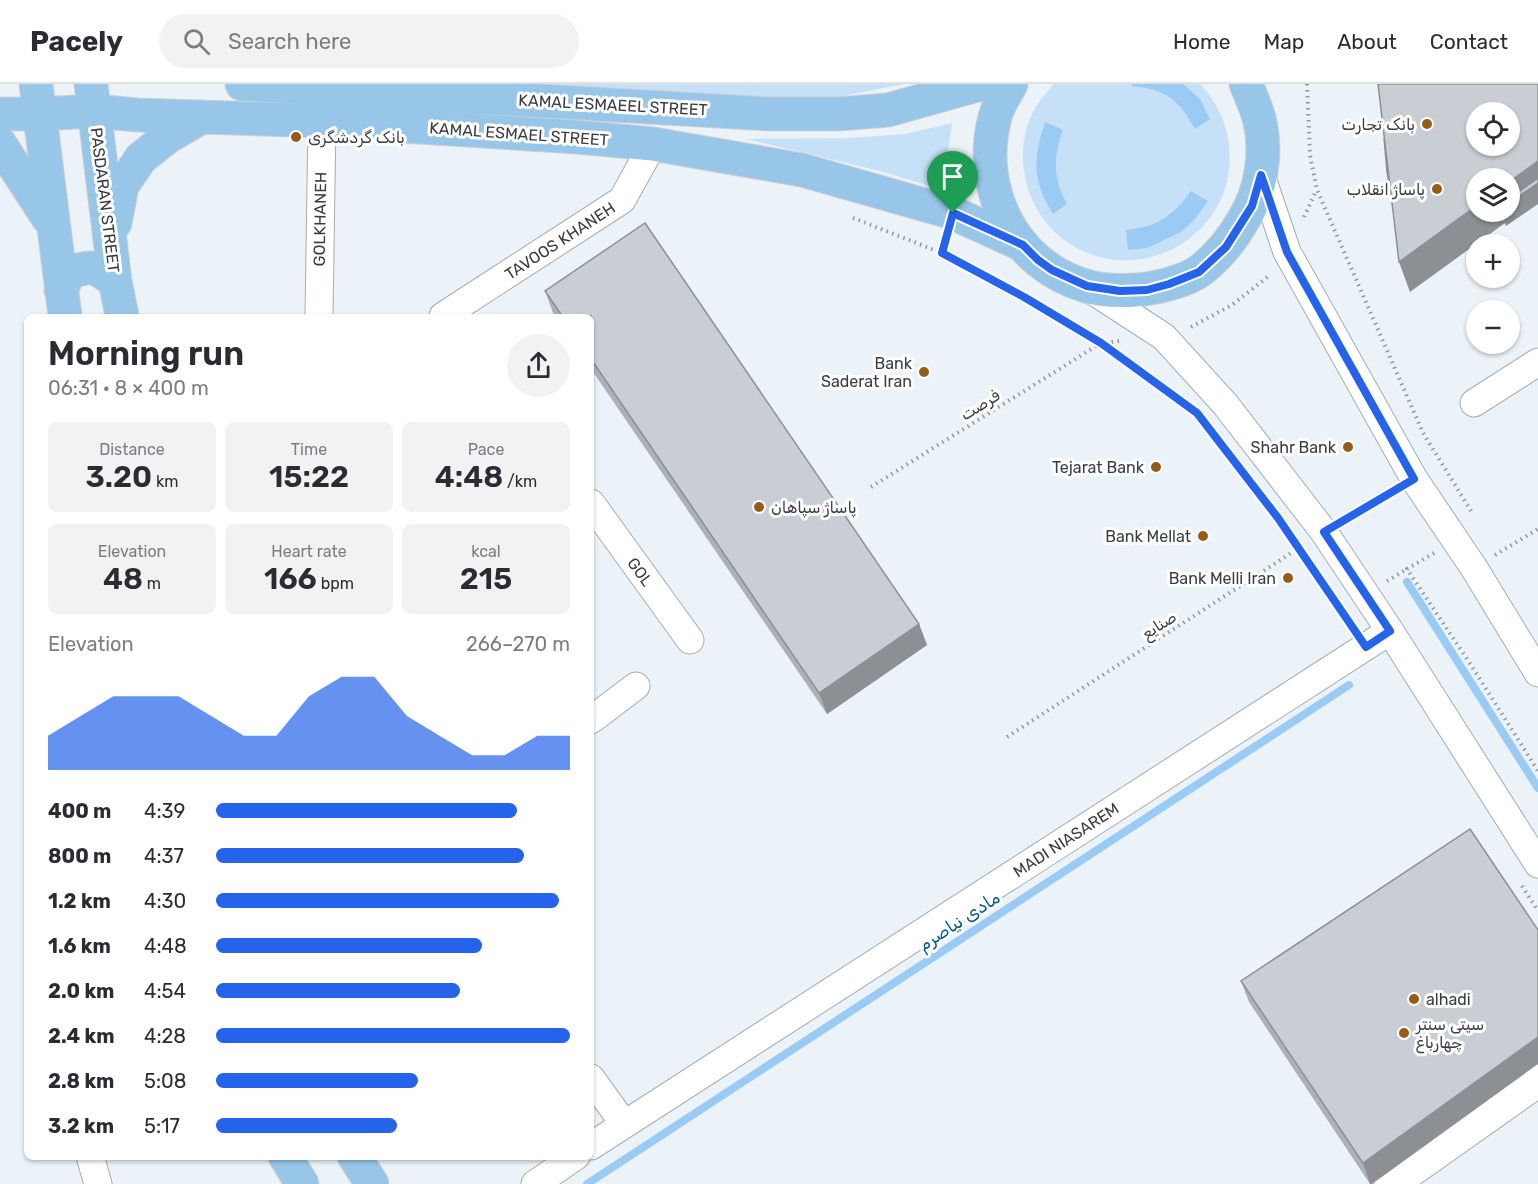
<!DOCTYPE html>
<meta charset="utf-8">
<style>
body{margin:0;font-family:Rubik,Cairo,sans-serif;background:#f2f2f3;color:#2b2b33;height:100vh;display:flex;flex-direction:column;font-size:22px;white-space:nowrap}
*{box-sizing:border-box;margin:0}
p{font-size:20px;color:#7c7c81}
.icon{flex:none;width:33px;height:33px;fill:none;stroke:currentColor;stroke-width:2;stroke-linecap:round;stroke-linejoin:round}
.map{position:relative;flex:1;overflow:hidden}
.details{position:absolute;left:24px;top:230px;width:570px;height:846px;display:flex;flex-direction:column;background:#fff;border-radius:9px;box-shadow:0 2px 4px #0004}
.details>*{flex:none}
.tools{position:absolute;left:1466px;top:18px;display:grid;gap:12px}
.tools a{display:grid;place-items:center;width:54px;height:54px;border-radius:50%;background:#fff;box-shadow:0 2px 4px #0004;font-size:30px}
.pin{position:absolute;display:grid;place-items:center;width:51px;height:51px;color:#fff;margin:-62px -26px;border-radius:50% 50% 50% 0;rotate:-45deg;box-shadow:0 0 6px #0007}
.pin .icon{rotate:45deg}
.round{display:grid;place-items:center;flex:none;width:63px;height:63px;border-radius:32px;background:#f2f2f3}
.headline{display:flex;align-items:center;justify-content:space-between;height:102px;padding:0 24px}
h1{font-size:33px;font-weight:600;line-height:45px}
.stats{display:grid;grid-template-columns:repeat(3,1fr);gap:9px;height:102px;padding:6px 24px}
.stats div{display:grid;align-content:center;border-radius:9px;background:#f2f2f3;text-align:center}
.stats b{font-size:30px;font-weight:600}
.stats small{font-size:16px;font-weight:400}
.stats p{font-size:16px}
.chart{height:168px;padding:12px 24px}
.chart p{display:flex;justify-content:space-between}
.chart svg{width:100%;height:108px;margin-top:6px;fill:#2563eb;opacity:.7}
ul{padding:0 24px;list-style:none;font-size:20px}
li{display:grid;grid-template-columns:96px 72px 1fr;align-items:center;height:45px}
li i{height:15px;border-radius:8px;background:#2563eb}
header{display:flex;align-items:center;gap:36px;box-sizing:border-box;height:84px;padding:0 30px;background:#fff;border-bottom:2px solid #e1e1e2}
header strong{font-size:28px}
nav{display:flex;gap:33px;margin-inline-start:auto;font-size:21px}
.search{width:420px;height:54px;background:#f2f2f3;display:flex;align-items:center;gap:15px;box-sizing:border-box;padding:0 21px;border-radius:33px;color:#7c7c81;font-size:22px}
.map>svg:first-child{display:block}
.green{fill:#c6e1f7}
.water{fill:#99cbf4}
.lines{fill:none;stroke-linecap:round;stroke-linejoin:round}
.stream{stroke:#99cbf4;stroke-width:8}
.street-casing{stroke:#a6acb2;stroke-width:29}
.secondary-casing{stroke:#a6acb2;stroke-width:35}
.primary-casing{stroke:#d0d0d1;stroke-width:35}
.path{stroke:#92979b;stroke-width:4;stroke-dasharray:1.5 4.5;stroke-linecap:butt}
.street{stroke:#fff;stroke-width:27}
.secondary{stroke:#fff;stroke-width:33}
.primary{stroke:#97c6e9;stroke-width:33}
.wall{fill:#acb1b6}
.shaded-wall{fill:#8c9094}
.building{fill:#c8ced4;stroke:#8c9094;stroke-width:1.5;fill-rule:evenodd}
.route-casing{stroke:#fff;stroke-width:12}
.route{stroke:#2563eb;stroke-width:8}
.poi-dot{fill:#965b1a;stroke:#fff;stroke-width:2}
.labels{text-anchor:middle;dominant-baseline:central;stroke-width:6;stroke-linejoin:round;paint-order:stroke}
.street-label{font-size:16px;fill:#3a3d3f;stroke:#fff}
.poi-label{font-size:16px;fill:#3a3d3f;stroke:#fff;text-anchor:end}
.water-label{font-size:18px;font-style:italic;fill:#075c8e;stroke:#fff}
</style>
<header>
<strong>Pacely</strong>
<div class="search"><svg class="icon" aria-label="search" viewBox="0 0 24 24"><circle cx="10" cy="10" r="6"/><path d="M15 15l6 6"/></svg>Search here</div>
<nav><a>Home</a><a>Map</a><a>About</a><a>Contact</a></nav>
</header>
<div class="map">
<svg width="1538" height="1100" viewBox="0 0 1538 1100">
<rect width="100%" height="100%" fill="#ecf3f8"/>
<!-- green -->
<path class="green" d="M457,0h447l-85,17z
M1054,0h146c24,25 34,58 28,92 -4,24 -18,47 -37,61 -67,53 -162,11 -168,-75 -1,-17 3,-37 11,-52 6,-10 13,-18 20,-26z
M952,39l-10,67 -58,-18 -138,-33 103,-1 56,-4z"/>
<!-- water -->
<path class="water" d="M1132,0h51l17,15 10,20 -15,10c-17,-30 -28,-39 -63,-43z
M1045,38l18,8c-10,26 -10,50 4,74l-14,10c-21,-34 -20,-55 -8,-92z
M1191,107l17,10 -13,18 -14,13 -34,16 -19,2 -2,-20c31,-3 47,-14 65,-39z"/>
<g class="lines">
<!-- stream -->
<path class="stream" d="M1407,498l131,206
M587,1100l762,-499"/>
<!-- street casing -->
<g class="street-casing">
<path id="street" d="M1261,91l26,77 127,227 60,89 64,105
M1087,203l77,50 61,67 99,128 66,99 148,233
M319,232l3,-195
M443,232l179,-116 31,-56
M1474,319l64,-41
M591,419l99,137
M591,636l45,-34
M591,994l33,46
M591,1062l799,-515
M90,1072l8,28
M535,1100l41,-28"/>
</g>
<!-- secondary casing -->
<g class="secondary-casing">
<path id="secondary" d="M1391,1100l147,-104"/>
</g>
<!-- primary casing -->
<g class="primary-casing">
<path id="primary" d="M36,0l29,232
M91,0l24,197 7,35
M242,0l529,30h67l50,-4 93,-26
M1011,0c-5,10 -13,21 -16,33 -19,71 18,148 91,169 16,5 34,5 50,4 18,-1 51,-9 65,-20 18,-14 32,-32 43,-51 17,-28 23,-65 16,-97 -3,-13 -9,-26 -14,-38
M0,30h39l55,-3 43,4 185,6 255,16 76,7 149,26 151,43 70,32
M0,60l48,74
M115,139l7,-37 19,-28 28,-22 33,-19
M61,206l8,-17c24,-9 26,-6 46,8
M285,1072l17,28
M354,1072l18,28"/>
</g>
<!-- path -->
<path class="path" d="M1307,0l3,71 7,35 106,243 50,81
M957,100l2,-16
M1304,133l12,-26
M853,134l89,35 83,44 76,46 86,63
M1191,243l41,-22 38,-30
M871,403l230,-144 19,-2
M1346,435l45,-27
M1295,459l27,39
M1434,469l-27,16 62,93 69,109
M1495,471l43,-26
M1387,497l20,-12
M1007,653l292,-189
M1522,802l16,25"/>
<!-- street -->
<use href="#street" class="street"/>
<!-- secondary -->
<use href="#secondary" class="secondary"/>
<!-- primary -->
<use href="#primary" class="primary"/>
</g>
<!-- wall -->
<path class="wall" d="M645,139l274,401 8,21 -100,69 -236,-345v-53h-36l-2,-3 -8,-22z
M1470,745l-98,355h-2l-121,-182 -8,-21z"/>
<!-- shaded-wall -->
<path class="shaded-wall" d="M1538,77v43l-32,22 -5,-14h8v-30z
M1476,122v6h25l4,11 -95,69 -11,-30z
M919,540l8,21 -100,69 -8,-21z
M1538,953v27l-166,120h-2l-7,-21z"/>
<!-- building -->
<path class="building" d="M1378,0h160v77l-29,21v-4h-33v28l-77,56zM1476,28h33v34h-33z
M1384,54l8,63 -5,-29z
M1538,94v5l-29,20v-4z
M645,139l274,401 -100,69 -228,-334v-43h-29l-17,-25z
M1470,745l68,101v107l-175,126 -122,-182z"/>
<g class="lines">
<!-- route casing -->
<g class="route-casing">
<path id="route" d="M1261,91l26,77 127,227 -90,53 66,99 -24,16 -88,-129 -81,-105 -96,-70 -77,-46 -82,-44 11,-40 70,32 15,15 14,10 35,16 33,5 27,-1 22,-6 30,-12 27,-25 26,-41z"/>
</g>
<!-- route -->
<use href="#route" class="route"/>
</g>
<!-- markers -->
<g class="poi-dot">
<circle cx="1427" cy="40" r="6"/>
<circle cx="296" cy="53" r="6"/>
<circle cx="1437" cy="105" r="6"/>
<circle cx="924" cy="288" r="6"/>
<circle cx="1348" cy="363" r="6"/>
<circle cx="1156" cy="383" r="6"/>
<circle cx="759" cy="423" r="6"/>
<circle cx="1203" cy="452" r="6"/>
<circle cx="1288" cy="494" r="6"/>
<circle cx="1414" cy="915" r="6"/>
<circle cx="1404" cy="949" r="6"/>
</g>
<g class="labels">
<!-- street labels -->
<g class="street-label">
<text transform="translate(613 21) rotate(3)">KAMAL ESMAEEL STREET</text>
<text transform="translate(519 50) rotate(4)">KAMAL ESMAEL STREET</text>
<text transform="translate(105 116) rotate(83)">PASDARAN STREET</text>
<text transform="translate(320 135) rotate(-89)">GOLKHANEH</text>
<text transform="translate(560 157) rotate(-33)">TAVOOS KHANEH</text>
<text transform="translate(980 321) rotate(-32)">فرصت</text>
<text transform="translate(640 488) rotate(54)">GOL</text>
<text transform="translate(1159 541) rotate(-33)">صنایع</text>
<text transform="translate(1066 756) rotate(-33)">MADI NIASAREM</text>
</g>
<!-- poi labels -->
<g class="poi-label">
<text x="1415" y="40">بانک تجارت</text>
<text x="308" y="53" text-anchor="start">بانک گردشگری</text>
<text x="1425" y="105">پاساژ انقلاب</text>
<text x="912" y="279">Bank<tspan x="912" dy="18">Saderat Iran</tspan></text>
<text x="1336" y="363">Shahr Bank</text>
<text x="1144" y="383">Tejarat Bank</text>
<text x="771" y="423" text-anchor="start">پاساژ سپاهان</text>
<text x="1191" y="452">Bank Mellat</text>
<text x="1276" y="494">Bank Melli Iran</text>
<text x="1426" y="915" text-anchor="start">alhadi</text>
<text x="1416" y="940" text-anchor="start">سیتی سنتر<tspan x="1416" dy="18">چهارباغ</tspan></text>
</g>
<!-- water labels -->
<g class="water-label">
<text transform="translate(959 837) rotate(-33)">مادی نیاصرم</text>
</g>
</g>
</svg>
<div class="tools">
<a><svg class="icon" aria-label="locate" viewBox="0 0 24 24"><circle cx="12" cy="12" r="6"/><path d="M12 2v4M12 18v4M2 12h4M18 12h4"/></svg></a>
<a><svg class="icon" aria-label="layers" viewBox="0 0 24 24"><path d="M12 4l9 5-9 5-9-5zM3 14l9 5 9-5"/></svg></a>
<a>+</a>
<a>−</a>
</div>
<div class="pin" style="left:953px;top:129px;background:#1e9e55"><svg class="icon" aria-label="arrive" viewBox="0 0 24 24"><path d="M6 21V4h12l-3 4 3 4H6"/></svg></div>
<section class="details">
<div class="headline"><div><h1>Morning run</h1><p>06:31 · 8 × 400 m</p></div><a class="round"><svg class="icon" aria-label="share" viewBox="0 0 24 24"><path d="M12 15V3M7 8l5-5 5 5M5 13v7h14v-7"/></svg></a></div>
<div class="stats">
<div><p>Distance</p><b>3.20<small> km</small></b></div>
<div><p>Time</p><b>15:22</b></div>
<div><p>Pace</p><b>4:48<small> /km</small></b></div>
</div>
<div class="stats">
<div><p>Elevation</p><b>48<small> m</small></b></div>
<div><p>Heart rate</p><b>166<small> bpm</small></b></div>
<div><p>kcal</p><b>215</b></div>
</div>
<div class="chart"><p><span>Elevation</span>266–270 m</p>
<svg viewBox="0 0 160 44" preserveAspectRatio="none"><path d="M0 44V30L10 22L20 14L30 14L40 14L50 22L60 30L70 30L80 14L90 6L100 6L110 22L120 30L130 38L140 38L150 30L160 30V44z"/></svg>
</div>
<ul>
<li><b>400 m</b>4:39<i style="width:85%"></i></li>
<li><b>800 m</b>4:37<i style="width:87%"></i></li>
<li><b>1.2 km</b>4:30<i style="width:97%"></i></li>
<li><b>1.6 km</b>4:48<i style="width:75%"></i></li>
<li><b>2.0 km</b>4:54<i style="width:69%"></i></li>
<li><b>2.4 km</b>4:28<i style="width:100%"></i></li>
<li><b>2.8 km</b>5:08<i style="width:57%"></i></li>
<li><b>3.2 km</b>5:17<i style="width:51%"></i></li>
</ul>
</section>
</div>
